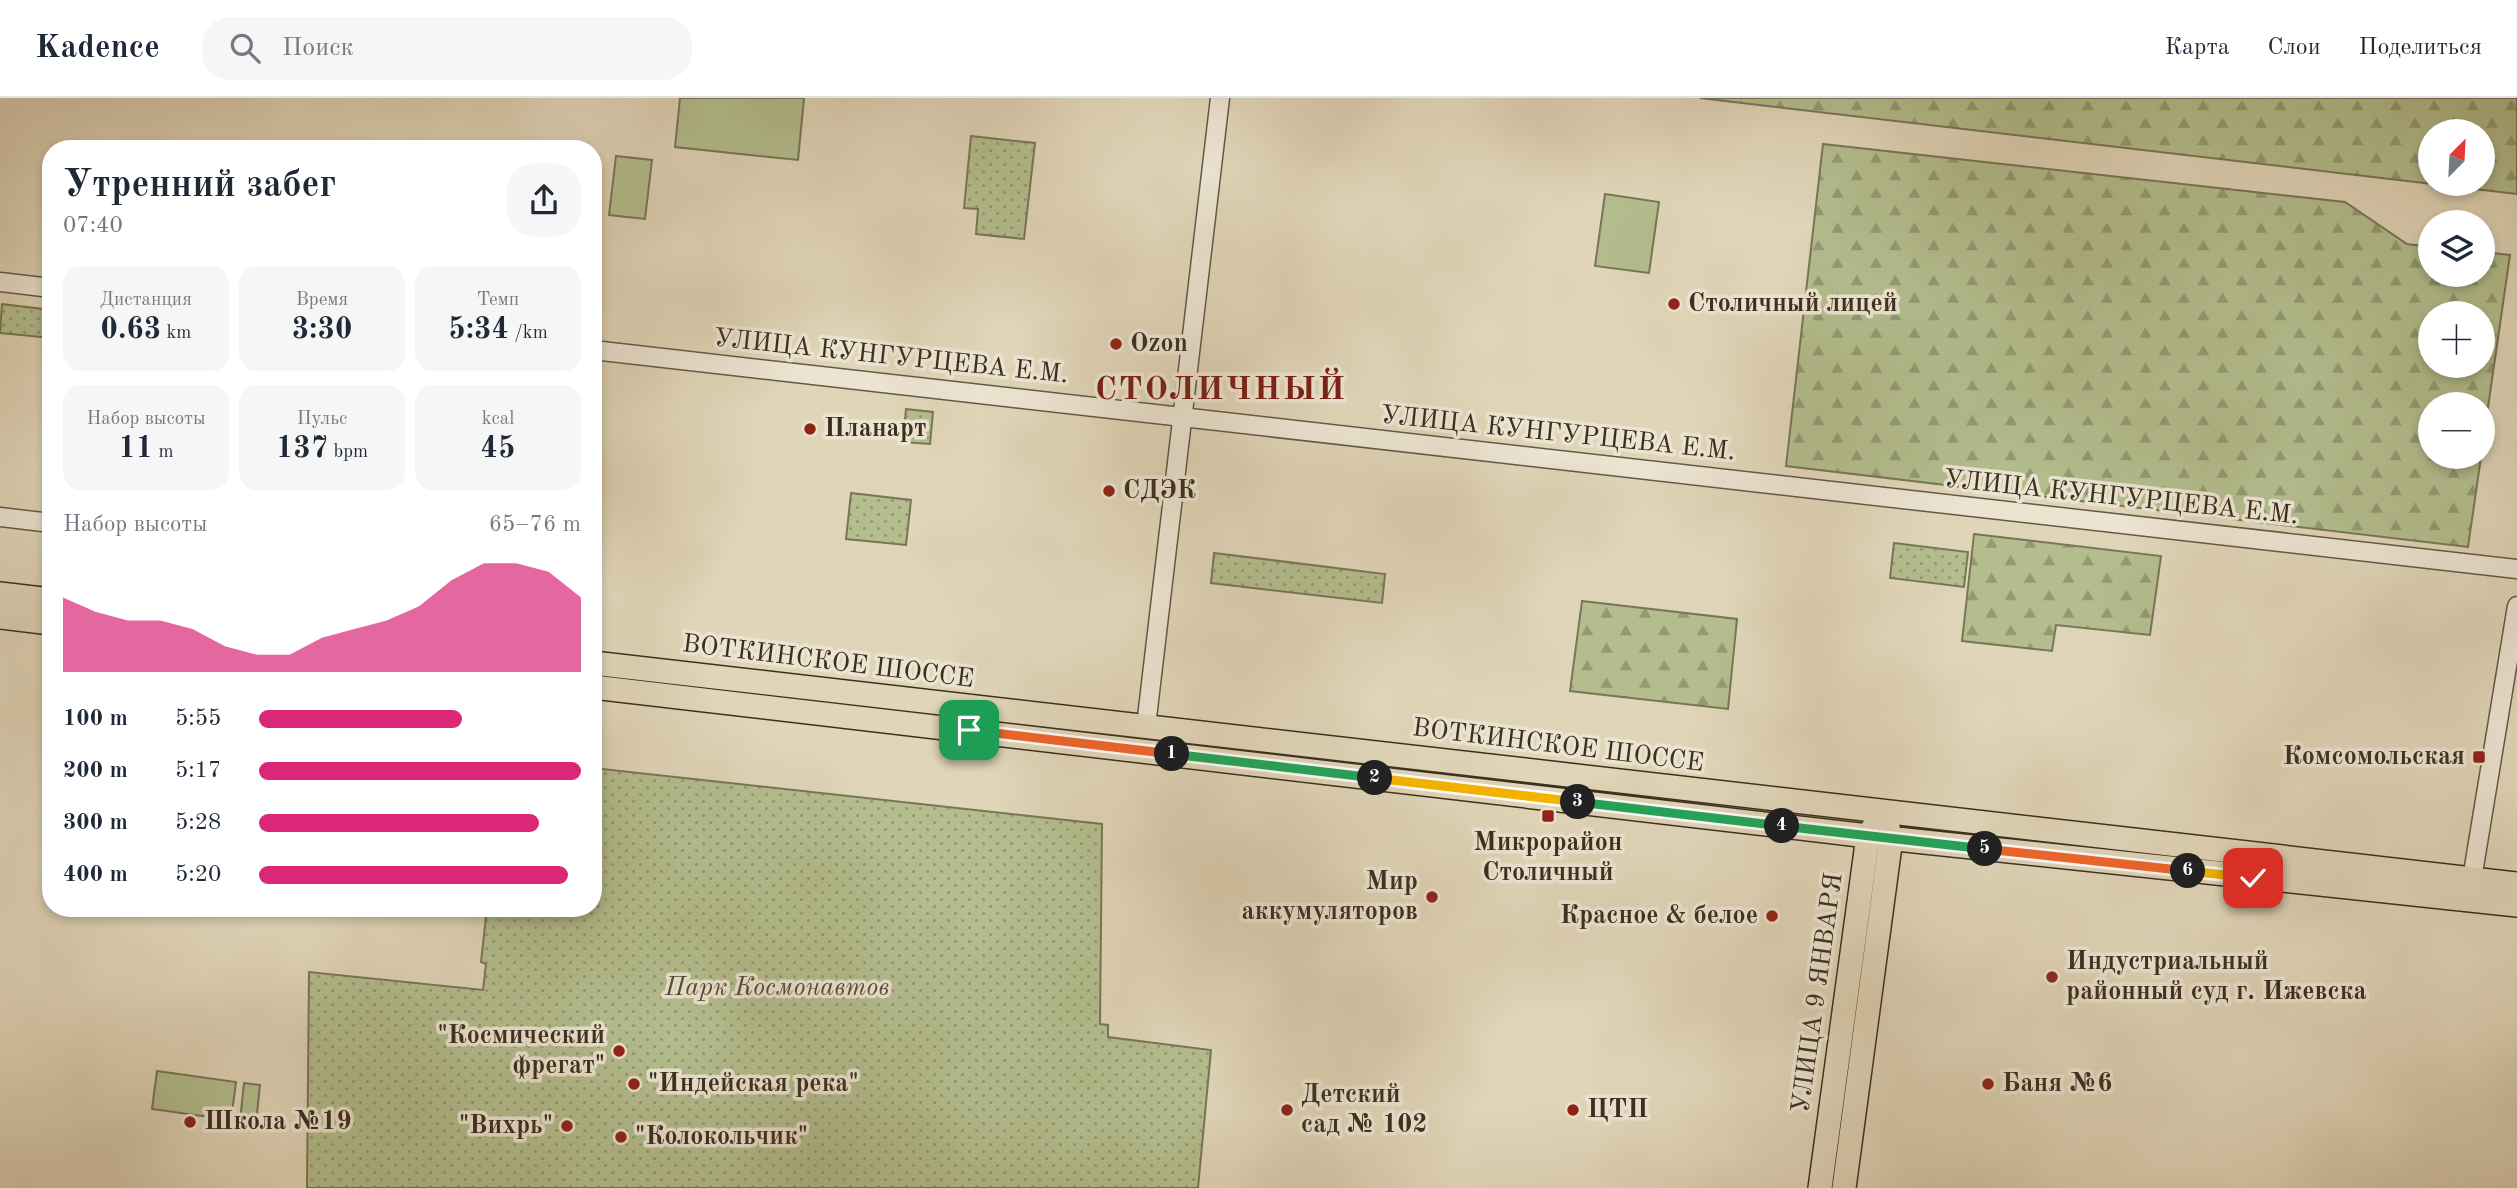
<!DOCTYPE html>
<html lang="ru">
<meta charset="utf-8">
<style>
body{margin:0;font-family:"Old Standard TT",serif;background:#f6f6f7;color:#1f2937;height:100vh;display:flex;flex-direction:column;font-size:26px;white-space:nowrap}
*{box-sizing:border-box;margin:0}
p{font-size:23px;color:#747a83}
.icon{flex:none;width:38px;height:38px;fill:none;stroke:currentColor;stroke-width:2;stroke-linecap:round;stroke-linejoin:round}
.map{position:relative;flex:1;overflow:hidden}
.sheet{position:absolute;left:42px;top:42px;width:560px;height:777px;display:flex;flex-direction:column;background:#fff;border-radius:28px;box-shadow:0 4px 10px #0003}
.sheet>*{flex:none}
.needle{width:46px;rotate:24deg}
.tools{position:absolute;left:2418px;top:21px;display:grid;gap:14px}
.tools a{display:grid;place-items:center;width:77px;height:77px;border-radius:50%;background:#fff;box-shadow:0 4px 10px #0003;font-size:35px}
.pin{position:absolute;display:grid;place-items:center;width:60px;height:60px;color:#fff;margin:-30px;border-radius:14px;box-shadow:0 4px 10px #0006}
.km{position:absolute;width:35px;height:35px;margin:-18px;border-radius:50%;background:#222;color:#fff;font-size:19px;line-height:35px;text-align:center}
.round{display:grid;place-items:center;flex:none;width:74px;height:74px;border-radius:28px;background:#f6f6f7}
.summary{display:flex;align-items:center;justify-content:space-between;height:119px;padding:0 21px}
h1{font-size:38px;font-weight:600;line-height:52px}
.figures{display:grid;grid-template-columns:repeat(3,1fr);gap:10px;height:119px;padding:7px 21px}
.figures div{display:grid;align-content:center;border-radius:18px;background:#f6f6f7;text-align:center}
.figures b{font-size:30px;font-weight:600}
.figures small{font-size:19px;font-weight:400}
.figures p{font-size:19px}
.chart{height:196px;padding:14px 21px}
.chart p{display:flex;justify-content:space-between}
.chart svg{width:100%;height:126px;margin-top:7px;fill:#db2777;opacity:.7}
ul{padding:0 21px;list-style:none;font-size:23px}
li{display:grid;grid-template-columns:112px 84px 1fr;align-items:center;height:52px}
li i{height:18px;border-radius:9px;background:#db2777}
header{display:flex;align-items:center;gap:42px;box-sizing:border-box;height:98px;padding:0 35px;background:#fff;border-bottom:2px solid #e0e1e3}
header strong{font-size:33px}
nav{display:flex;gap:38px;margin-inline-start:auto;font-size:24px}
.search{width:490px;height:63px;background:#f6f6f7;display:flex;align-items:center;gap:18px;box-sizing:border-box;padding:0 24px;border-radius:28px;color:#747a83;font-size:26px}
.map>svg:first-child{display:block}
.grass{fill:#b3bd8e;stroke:#787656;stroke-width:2}
.forest{fill:url(#forest-firs);stroke:#787656;stroke-width:2;fill-rule:evenodd}
.park{fill:url(#park-dots);stroke:#787656;stroke-width:2}
.lines{fill:none;stroke-linecap:round;stroke-linejoin:round}
.minor-casing{stroke:#655845;stroke-width:21}
.major-casing{stroke:#3c2f1f;stroke-width:26}
.minor{stroke:#ebe4d1;stroke-width:18}
.major{stroke:#e0d5b8;stroke-width:23}
.split-1-casing{stroke:#fff;stroke-width:14}
.split-2-casing{stroke:#fff;stroke-width:14}
.split-3-casing{stroke:#fff;stroke-width:14}
.split-4-casing{stroke:#fff;stroke-width:14}
.split-5-casing{stroke:#fff;stroke-width:14}
.split-6-casing{stroke:#fff;stroke-width:14}
.split-7-casing{stroke:#fff;stroke-width:14}
.split-1{stroke:#f0652b;stroke-width:9}
.split-2{stroke:#22a559;stroke-width:9}
.split-3{stroke:#f5b400;stroke-width:9}
.split-4{stroke:#22a559;stroke-width:9}
.split-5{stroke:#22a559;stroke-width:9}
.split-6{stroke:#f0652b;stroke-width:9}
.split-7{stroke:#f5b400;stroke-width:9}
.poi-dot{fill:#8f2418;stroke:#ebe4d1;stroke-width:2.5}
.labels{text-anchor:middle;dominant-baseline:central;stroke-width:7;stroke-linejoin:round;paint-order:stroke}
.poi-label{font-size:26px;font-weight:bold;fill:#3c2f1f;stroke:#ebe4d1;text-anchor:start}
.street-label{font-size:26px;fill:#3c2f1f;stroke:#ebe4d1}
.park-label{font-size:26px;font-style:italic;fill:#544b35;stroke:#ebe4d1}
.district-label{font-size:33px;font-weight:bold;letter-spacing:2px;fill:#7a1f14;stroke:#ebe4d1}
</style>
<header>
<strong>Kadence</strong>
<div class="search"><svg class="icon" aria-label="search" viewBox="0 0 24 24"><circle cx="10" cy="10" r="6"/><path d="M15 15l6 6"/></svg>Поиск</div>
<nav><a>Карта</a><a>Слои</a><a>Поделиться</a></nav>
</header>
<div class="map">
<svg width="2517" height="1090" viewBox="0 0 2517 1090">
<defs>
<pattern id="forest-firs" width="22" height="20" patternUnits="userSpaceOnUse" patternTransform="scale(1.75)"><rect width="22" height="20" fill="#b3bd8e"/><path d="M5 1l3.5 6h-7zM16 11l3.5 6h-7z" fill="#939a73"/></pattern>
<pattern id="park-dots" width="8" height="8" patternUnits="userSpaceOnUse" patternTransform="scale(1.75)"><rect width="8" height="8" fill="#b3bd8e"/><path d="M2 2h.1M6 6h.1" fill="none" stroke="#939a73" stroke-width="1.8" stroke-linecap="round"/></pattern>
</defs>
<rect width="100%" height="100%" fill="#e0d5b8"/>
<filter id="stains"><feTurbulence type="fractalNoise" baseFrequency=".00286" numOctaves="4"/><feColorMatrix values="0 0 0 0 .2 0 0 0 0 .09 0 0 0 0 .02 0 0 0 .5 -.17"/></filter>
<radialGradient id="worn" r=".72"><stop offset=".6" stop-color="#630" stop-opacity="0"/><stop offset="1" stop-color="#630" stop-opacity=".3"/></radialGradient>
<!-- grass -->
<path class="grass" d="M680,0h124l-6,62 -123,-13z
M616,58l36,4 -7,59 -36,-4z
M1605,96l54,8 -10,71 -54,-7z
M157,973l79,11 -5,38 -79,-11z
M244,985l16,2 -4,38 -16,-2z"/>
<!-- forest -->
<path class="forest" d="M1700,0h817v96zM2431,33h52v53h-52z
M1823,46l522,58 62,42 24,3v28h52v-23l27,3 -27,187v-38h-52v53h50l-13,90 -682,-81zM2431,215h52v53h-52z
M1974,436l187,22 -11,79 -94,-10 -4,26 -90,-10z
M1582,503l155,18 -9,90 -158,-18z"/>
<!-- park -->
<path class="park" d="M971,38l64,7 -11,96 -48,-5 2,-25 -14,-1z
M2,206l49,6v28l-51,-5z
M906,311l27,3 -3,32 -27,-2z
M851,395l60,7 -5,45 -60,-6z
M1894,445l74,9 -4,35 -74,-9z
M1214,455l171,21 -3,29 -171,-20z
M593,670l509,56 -2,200 8,1v12l103,13 -13,138h-891l2,-216 174,18 3,-26 -5,-2 6,-54h106z"/>
<g class="lines">
<!-- minor casing -->
<g class="minor-casing">
<path id="minor" d="M0,184l51,6
M593,252l1924,219
M0,419l51,6
M1146,628l74,-628
M2470,793l47,-285"/>
</g>
<!-- major casing -->
<g class="major-casing">
<path id="major" d="M0,496l51,6
M0,519l51,6
M593,565l1924,221
M593,589l1275,149 649,69
M1820,1090l48,-352 8,-13
M1844,1090l47,-350 -4,-13"/>
</g>
<!-- minor -->
<use href="#minor" class="minor"/>
<!-- major -->
<use href="#major" class="major"/>
</g>
<g class="lines">
<!-- split-1 casing -->
<g class="split-1-casing">
<path id="split-1" d="M969,632l203,24"/>
</g>
<!-- split-2 casing -->
<g class="split-2-casing">
<path id="split-2" d="M1172,656l203,24"/>
</g>
<!-- split-3 casing -->
<g class="split-3-casing">
<path id="split-3" d="M1375,680l203,24"/>
</g>
<!-- split-4 casing -->
<g class="split-4-casing">
<path id="split-4" d="M1578,704l204,24"/>
</g>
<!-- split-5 casing -->
<g class="split-5-casing">
<path id="split-5" d="M1782,728l203,23"/>
</g>
<!-- split-6 casing -->
<g class="split-6-casing">
<path id="split-6" d="M1985,751l203,22"/>
</g>
<!-- split-7 casing -->
<g class="split-7-casing">
<path id="split-7" d="M2188,773l65,7"/>
</g>
<!-- split-1 -->
<use href="#split-1" class="split-1"/>
<!-- split-2 -->
<use href="#split-2" class="split-2"/>
<!-- split-3 -->
<use href="#split-3" class="split-3"/>
<!-- split-4 -->
<use href="#split-4" class="split-4"/>
<!-- split-5 -->
<use href="#split-5" class="split-5"/>
<!-- split-6 -->
<use href="#split-6" class="split-6"/>
<!-- split-7 -->
<use href="#split-7" class="split-7"/>
</g>
<!-- markers -->
<g class="poi-dot">
<circle cx="1674" cy="206" r="7"/>
<circle cx="1116" cy="246" r="7"/>
<circle cx="810" cy="331" r="7"/>
<circle cx="1109" cy="393" r="7"/>
<rect x="2472" y="652" width="14" height="14" rx="3.5"/>
<rect x="1541" y="711" width="14" height="14" rx="3.5"/>
<circle cx="1432" cy="799" r="7"/>
<circle cx="1772" cy="818" r="7"/>
<circle cx="2052" cy="879" r="7"/>
<circle cx="619" cy="953" r="7"/>
<circle cx="634" cy="986" r="7"/>
<circle cx="1988" cy="986" r="7"/>
<circle cx="1287" cy="1012" r="7"/>
<circle cx="1573" cy="1012" r="7"/>
<circle cx="190" cy="1024" r="7"/>
<circle cx="567" cy="1028" r="7"/>
<circle cx="621" cy="1039" r="7"/>
</g>
<g class="labels">
<!-- poi labels -->
<g class="poi-label">
<text x="1688" y="206">Столичный лицей</text>
<text x="1130" y="246">Ozon</text>
<text x="824" y="331">Планарт</text>
<text x="1123" y="393">СДЭК</text>
<text x="2465" y="659" text-anchor="end">Комсомольская</text>
<text x="1548" y="745" text-anchor="middle">Микрорайон<tspan x="1548" dy="30">Столичный</tspan></text>
<text x="1418" y="784" text-anchor="end">Мир<tspan x="1418" dy="30">аккумуляторов</tspan></text>
<text x="1758" y="818" text-anchor="end">Красное &amp; белое</text>
<text x="2066" y="864">Индустриальный<tspan x="2066" dy="30">районный суд г. Ижевска</tspan></text>
<text x="605" y="938" text-anchor="end">"Космический<tspan x="605" dy="30">фрегат"</tspan></text>
<text x="648" y="986">"Индейская река"</text>
<text x="2002" y="986">Баня №6</text>
<text x="1301" y="997">Детский<tspan x="1301" dy="30">сад № 102</tspan></text>
<text x="1587" y="1012">ЦТП</text>
<text x="204" y="1024">Школа №19</text>
<text x="553" y="1028" text-anchor="end">"Вихрь"</text>
<text x="635" y="1039">"Колокольчик"</text>
</g>
<!-- street labels -->
<g class="street-label">
<text transform="translate(891 259) rotate(6)">УЛИЦА КУНГУРЦЕВА Е.М.</text>
<text transform="translate(1558 336) rotate(6)">УЛИЦА КУНГУРЦЕВА Е.М.</text>
<text transform="translate(2121 400) rotate(6)">УЛИЦА КУНГУРЦЕВА Е.М.</text>
<text transform="translate(828 564) rotate(7)">ВОТКИНСКОЕ ШОССЕ</text>
<text transform="translate(1558 648) rotate(7)">ВОТКИНСКОЕ ШОССЕ</text>
<text transform="translate(1818 895) rotate(-82)">УЛИЦА 9 ЯНВАРЯ</text>
</g>
<!-- park labels -->
<g class="park-label">
<text x="777" y="890">Парк Космонавтов</text>
</g>
<!-- district labels -->
<g class="district-label">
<text x="1221" y="292">СТОЛИЧНЫЙ</text>
</g>
</g>
<rect width="100%" height="100%" filter="url(#stains)"/>
<rect width="100%" height="100%" fill="url(#worn)"/>
</svg>
<div class="tools">
<a><svg class="needle" viewBox="-14 -14 28 28"><path d="M0-13l5 13h-10z" fill="#e53935"/><path d="M0 13l5-13h-10z" fill="#747a83"/></svg></a>
<a><svg class="icon" aria-label="layers" viewBox="0 0 24 24"><path d="M12 4l9 5-9 5-9-5zM3 14l9 5 9-5"/></svg></a>
<a>+</a>
<a>−</a>
</div>
<div class="pin" style="left:969px;top:632px;background:#1e9e55"><svg class="icon" aria-label="arrive" viewBox="0 0 24 24"><path d="M6 21V4h12l-3 4 3 4H6"/></svg></div>
<div class="pin" style="left:2253px;top:780px;background:#d93025"><svg class="icon" aria-label="check" viewBox="0 0 24 24"><path d="M5 12l5 5 9-10"/></svg></div>
<b class="km" style="left:1172px;top:656px">1</b>
<b class="km" style="left:1375px;top:680px">2</b>
<b class="km" style="left:1578px;top:704px">3</b>
<b class="km" style="left:1782px;top:728px">4</b>
<b class="km" style="left:1985px;top:751px">5</b>
<b class="km" style="left:2188px;top:773px">6</b>
<section class="sheet">
<div class="summary"><div><h1>Утренний забег</h1><p>07:40</p></div><a class="round"><svg class="icon" aria-label="share" viewBox="0 0 24 24"><path d="M12 15V3M7 8l5-5 5 5M5 13v7h14v-7"/></svg></a></div>
<div class="figures">
<div><p>Дистанция</p><b>0.63<small> km</small></b></div>
<div><p>Время</p><b>3:30</b></div>
<div><p>Темп</p><b>5:34<small> /km</small></b></div>
</div>
<div class="figures">
<div><p>Набор высоты</p><b>11<small> m</small></b></div>
<div><p>Пульс</p><b>137<small> bpm</small></b></div>
<div><p>kcal</p><b>45</b></div>
</div>
<div class="chart"><p><span>Набор высоты</span>65–76 m</p>
<svg viewBox="0 0 160 44" preserveAspectRatio="none"><path d="M0 44V18L10 23L20 26L30 26L40 29L50 35L60 38L70 38L80 32L90 29L100 26L110 21L120 12L130 6L140 6L150 9L160 18V44z"/></svg>
</div>
<ul>
<li><b>100 m</b>5:55<i style="width:63%"></i></li>
<li><b>200 m</b>5:17<i style="width:100%"></i></li>
<li><b>300 m</b>5:28<i style="width:87%"></i></li>
<li><b>400 m</b>5:20<i style="width:96%"></i></li>
</ul>
</section>
</div>
